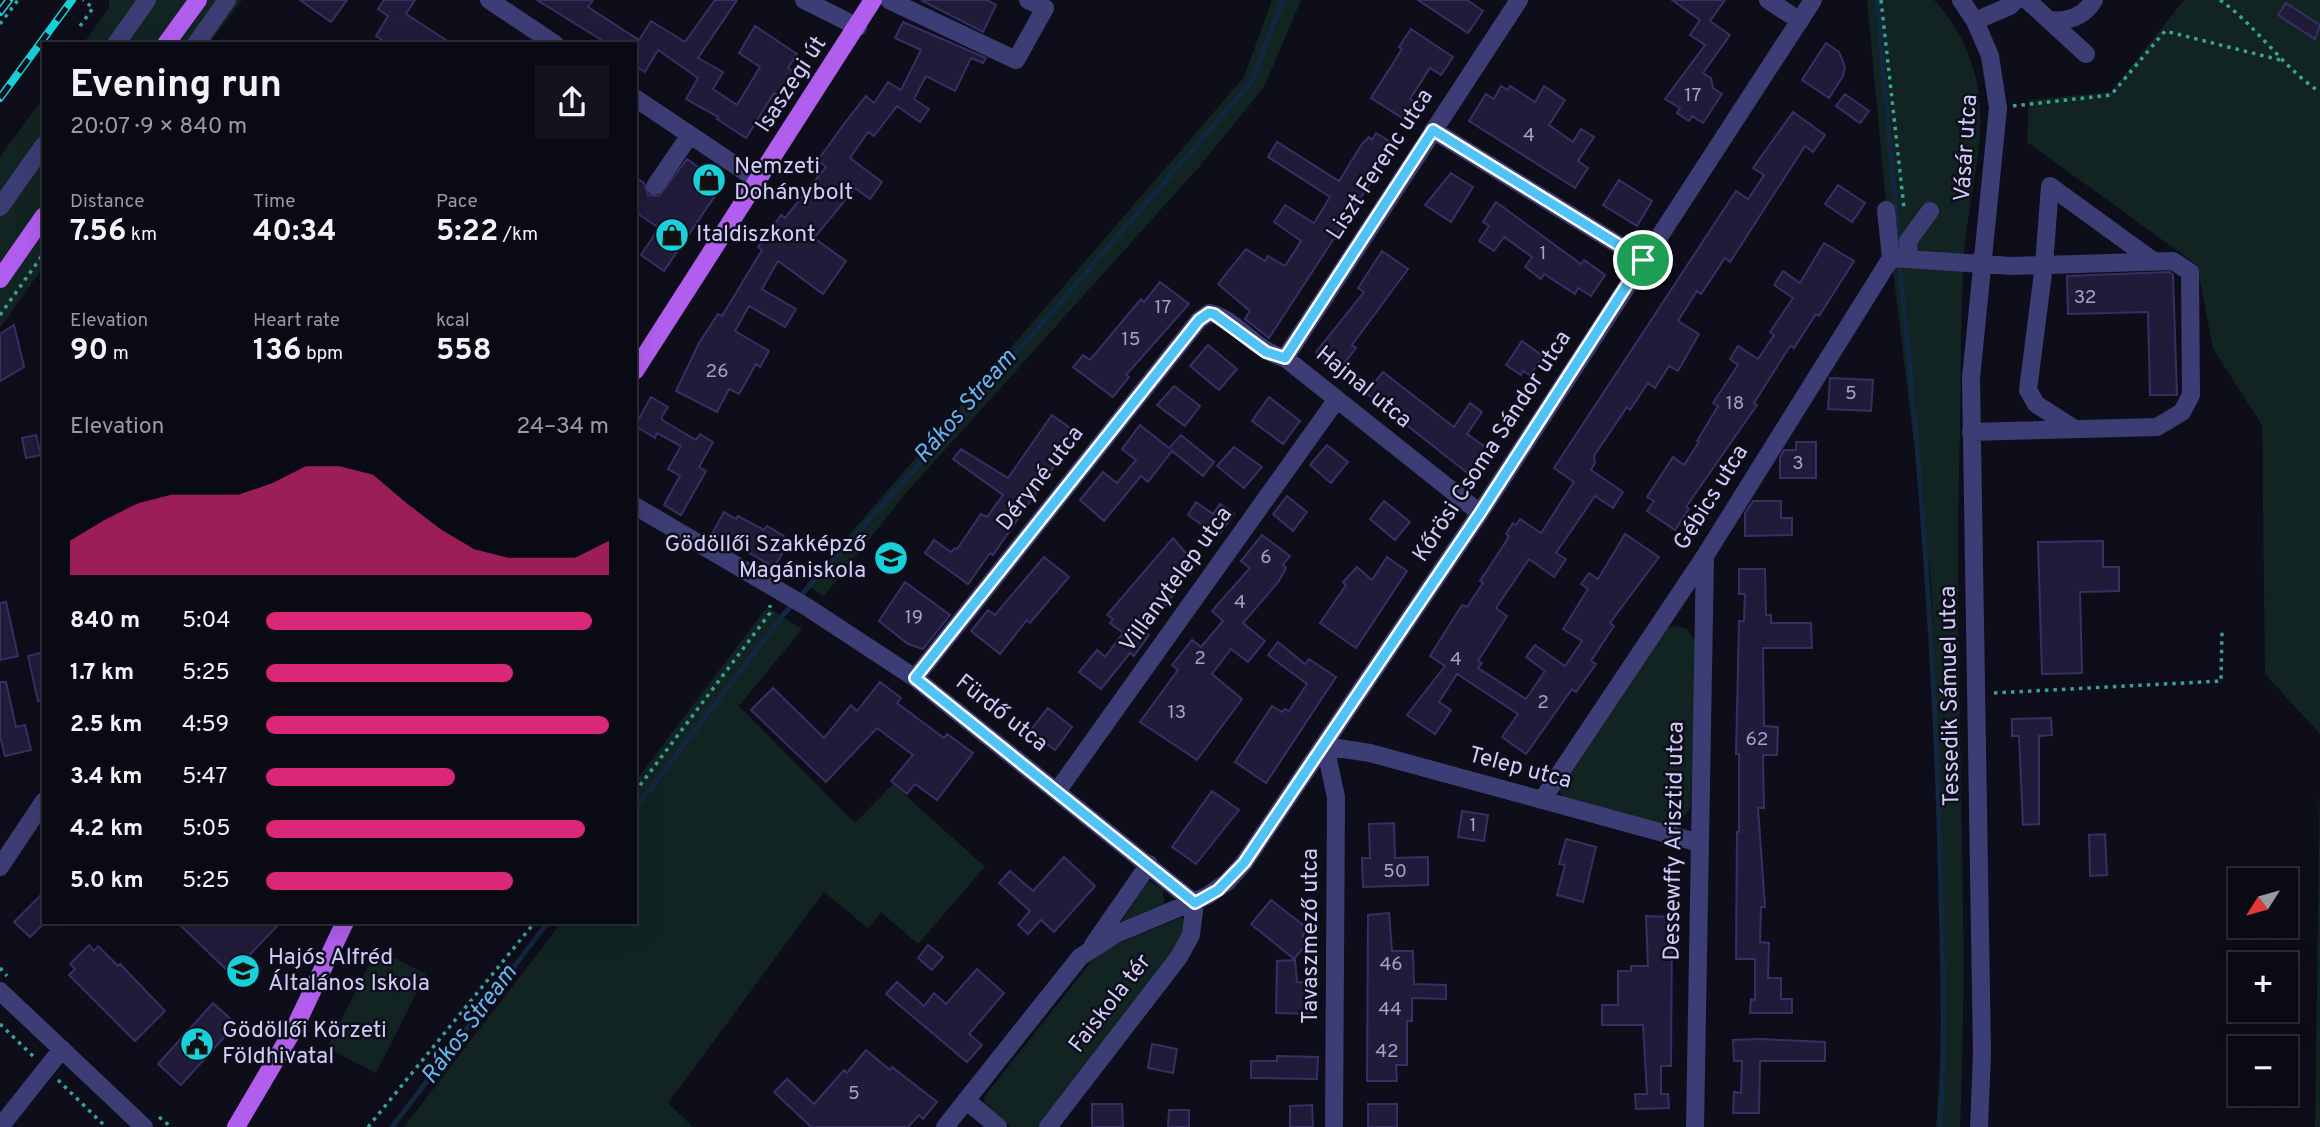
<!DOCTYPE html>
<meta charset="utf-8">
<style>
body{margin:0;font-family:Overpass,sans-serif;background:#13131d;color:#f1f3f6;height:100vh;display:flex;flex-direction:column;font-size:26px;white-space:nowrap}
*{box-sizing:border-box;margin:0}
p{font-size:23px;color:#999aa0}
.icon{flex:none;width:38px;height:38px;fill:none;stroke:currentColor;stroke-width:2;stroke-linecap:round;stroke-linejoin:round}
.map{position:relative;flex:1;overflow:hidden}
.details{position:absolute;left:42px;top:42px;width:595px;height:882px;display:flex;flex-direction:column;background:#0a0a14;border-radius:0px;box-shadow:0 7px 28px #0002,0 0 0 2px #2a2b34}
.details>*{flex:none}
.needle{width:46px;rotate:233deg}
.fabs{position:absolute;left:2228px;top:868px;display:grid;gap:14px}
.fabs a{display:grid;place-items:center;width:70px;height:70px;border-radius:0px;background:#0a0a14;box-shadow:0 7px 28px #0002,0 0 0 2px #2a2b34;font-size:35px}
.pin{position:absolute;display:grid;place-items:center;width:60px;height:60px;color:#fff;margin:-30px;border:4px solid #fff;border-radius:50%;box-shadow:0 2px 7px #0007}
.round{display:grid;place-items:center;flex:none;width:74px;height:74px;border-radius:0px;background:#13131d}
.overview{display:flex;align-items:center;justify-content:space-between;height:119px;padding:0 28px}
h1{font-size:38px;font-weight:700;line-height:52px}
.stats{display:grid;grid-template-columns:repeat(3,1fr);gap:10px;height:119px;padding:7px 28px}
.stats div{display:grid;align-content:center}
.stats b{font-size:30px;font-weight:700}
.stats small{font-size:19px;font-weight:400}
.stats p{font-size:19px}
.chart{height:196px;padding:14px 28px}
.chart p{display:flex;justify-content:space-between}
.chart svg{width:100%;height:126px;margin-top:7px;fill:#db2777;opacity:.7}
ul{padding:0 28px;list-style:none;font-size:23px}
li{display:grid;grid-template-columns:112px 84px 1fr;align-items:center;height:52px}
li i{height:18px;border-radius:9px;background:#db2777}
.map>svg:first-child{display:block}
.green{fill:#112422}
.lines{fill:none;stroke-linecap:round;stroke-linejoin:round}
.stream{stroke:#12263e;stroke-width:5}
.building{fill:#201b39;stroke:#372f63;stroke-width:2}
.path{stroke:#39a195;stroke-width:3.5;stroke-dasharray:3.5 5;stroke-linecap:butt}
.minor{stroke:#3d3d75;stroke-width:18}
.major{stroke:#b15eee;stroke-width:18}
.rail-casing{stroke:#17d0da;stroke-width:8}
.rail{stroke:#0e0d1a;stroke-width:5;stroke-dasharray:16;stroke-linecap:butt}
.route-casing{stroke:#fff;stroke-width:14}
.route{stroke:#4fc3f7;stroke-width:9}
.labels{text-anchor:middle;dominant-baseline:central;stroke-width:5;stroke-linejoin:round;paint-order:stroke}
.number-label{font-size:19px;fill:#a3a0ca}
.street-label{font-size:23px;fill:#cfccfa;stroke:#0e0d1a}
.poi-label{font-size:23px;fill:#cfccfa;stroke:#0e0d1a;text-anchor:start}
.water-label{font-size:24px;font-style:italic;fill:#65b5ef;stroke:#0e0d1a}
</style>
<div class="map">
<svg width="2320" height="1127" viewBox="0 0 2320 1127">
<rect width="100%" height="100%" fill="#0e0d1a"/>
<!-- green -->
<path class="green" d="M109,0h133l-33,44h-126l26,-36z
M1272,0h29l-37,87 -65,80 -293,326 -82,103 -18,-11 438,-508z
M1867,0h67c25,27 41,60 45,97 6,53 -12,107 -15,159 -4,73 -3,146 -5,218 -5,218 11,435 1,653h-24l7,-109 -5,-266 -7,-170 -41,-336z
M2184,0h136v734l-55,-60 -3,-249 -49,-76 -16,-84 -170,-123 2,-42 82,-8z
M44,97v169l-44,62v-171z
M767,607l35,22 -63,77 116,117 38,-39 92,83 -67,77 -37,-32 -13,16 -44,-36 -156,211 25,24h-289l158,-205h73v-140z
M1672,626l14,2 10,13 -5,166 -9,12 -15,7 -103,-28 -5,-8 106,-160z
M2320,779v348h-5z
M1148,881l15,8 1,15 -43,18z
M1180,918h6v19l-145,190h-31l-25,-24 -1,-6 111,-140 17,-11z
M377,949l49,25 -50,99 -49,-25z"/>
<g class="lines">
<!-- stream -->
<path class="stream" d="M1877,0l21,235
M1900,270c21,195 35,391 40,587 2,90 6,180 0,270
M635,809l149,-195 151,-167 317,-366 31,-81
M392,1127l156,-205"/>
</g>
<!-- building -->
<path class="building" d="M300,0h47l-16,22z
M384,0h31l-9,14 46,30h-64l-12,-8 12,-20 -10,-7z
M537,0h56l-5,7 51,33 12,-19 34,21 30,-42h22l-39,58 25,14 -10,17 24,16 23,-38 -21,-14 16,-27 42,28 -9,14 8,5 -16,24 -6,-4 -28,45 -29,-19 1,-2 -32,-18 12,-21 -40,-28 -13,22 -10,-6 1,-22h-28z
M921,0h66l9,5 -13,27z
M1418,0h49l16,11 -15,22z
M1672,0h53l-15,21 20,14 -27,38 8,5 2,10 9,6 -19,29 -11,-7 -3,5 -12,-8 3,-5 -15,-9 40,-54 -15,-10 10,-15z
M2286,3l34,22 -5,14 -37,-24z
M903,22l83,36 -3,5 -12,-5 -16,33 -29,-15 -12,23 15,10 -9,13 -23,-16 -23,30 -6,-4 -18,26 32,24 -12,17 -15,-11 -41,50 32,23 -23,33 -45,-33 -16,28 34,20 -11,18 -36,-21 -14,25 34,20 -9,16 -4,-3 -17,30 -10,-5 -12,23 -41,-21 23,-48 19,-29 4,2 40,-66 -4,-3 23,-32 4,3 41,-51 -8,-7 26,-36 22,-28 8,7 14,-21 13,8 20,-40 -26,-12z
M1411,29l42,28 -12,18 -11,-7 -20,31 11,7 -11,17 -39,-25 31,-49 -3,-2z
M1826,43l13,9 6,15 -2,9 -14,22 -27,-18z
M1501,86l7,4 2,-4 25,16 9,-16 21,14 -16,25 24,17 8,-13 13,8 -16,24 10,7 -13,20 -106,-67 17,-27 8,5z
M1845,94l24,17 -9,12 -24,-17z
M1793,112l32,23 -12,17 -8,-6 -75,116 -5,-4 -24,36 -4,-3 -19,30 21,13 -21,37 -9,-5 -14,22 -7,-5 -18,27 -3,-3 -33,49 1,7 -4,7 32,22 -10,16 -18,-12 -39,57 10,6 -12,18 -25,-18 -33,49 11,8 -29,45 4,2 -4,5 48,31 19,-28 -19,-14 9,-12 30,21 17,-25 -19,-12 25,-40 -7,-5 8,-11 9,6 27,-45 34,23 -49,66 4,3 -23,35 5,3 -20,28 -4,-3 -46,65 -24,-17 16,-23 -61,-40 -18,28 12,8 -16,24 -28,-19 38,-49 -15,-10 32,-51 5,2 16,-24 -3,-2 25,-38 4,-7 -3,-2 7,-11 3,2 4,-6 21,14 33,-51 -20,-14 182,-277 12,8 16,-24 -11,-7z
M1376,133l19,12 -126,193 -24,-19 5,-8 -32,-27 28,-35 19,12 3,-5 17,10 16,-25 -27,-19 11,-17 29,18 16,-26 -62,-40 9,-15 62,39 23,-37 7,-7 3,3z
M687,159l36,25 -59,87 -23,-16 18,-27 -24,-16v-35l9,6 4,12 11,1z
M1451,173l22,14 -22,35 -26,-17z
M1619,180l33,21 -15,25 -34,-21z
M1838,185l27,18 -13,19 -27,-18z
M1496,202l85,62 3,-4 21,15 -14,21 -13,-8 -3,6 -31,-20 -3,5 -16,-12 7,-10 -28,-20 -10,14 -15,-10 10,-15 -6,-4z
M1824,243l30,18 -35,55 -3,-2 -22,34 -4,-2 -36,57 3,2 -71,102 3,2 -14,21 -28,-19 7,-10 -7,-4 26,-40 11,8 15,-23 -2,-1 21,-35 -5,-3 25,-38 -8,-6 8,-13 20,13 16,-24 -4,-3 23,-34 -19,-13 9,-14 17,12z
M1382,251l26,18 -56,76 4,3 -18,23 -22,-19 48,-60 -6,-4z
M2170,272l3,3 4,120h-27l-2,-83 -80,2 -1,-38z
M1160,282l29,22 -63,71 3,2 -16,20 -40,-30 10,-12 7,5 51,-61 3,3z
M14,325l10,42 -24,14v-47z
M1522,341l21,15 -13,19 -7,-4 -2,4 -15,-10z
M1208,345l29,24 -18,21 -29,-24z
M1383,372l71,55 16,-24 12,9 -15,22 21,15 -18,26 -104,-82z
M1830,378l43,2 -2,31 -43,-2z
M1174,386l26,20 -15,20 -28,-21z
M651,397l17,10 -7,11 3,3 32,19 4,-6 13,8 -14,25 7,4 -25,44 -17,-10 16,-29 -12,-7 13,-23 -24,-13 -2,5 -20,-12z
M1269,397l31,24 -17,23 -31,-23z
M1052,415l25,18 -84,122 -3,-2 -22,31 -43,-31 9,-13 17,12 4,-4 2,1 24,-35 6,3 16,-22 -50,-36 8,-10 47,29z
M1140,425l29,23 12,-13 33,27 -11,14 -31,-25 -24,31 -7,-6 -37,45 -24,-21 23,-28 14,11 19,-23 -14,-11z
M36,435l5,20 -15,3 -4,-20z
M1796,442h20v36h-36v-21l4,-7h12z
M1327,445l21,17 -17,21 -21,-18z
M1234,447l28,20 -18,21 -27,-22z
M1287,496l20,16 -14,19 -20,-17z
M1384,501l26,21 -15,18 -25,-21z
M1753,501h28v17h11v17l-47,1v-23z
M1196,502l17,12 7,-10 14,10 -16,22 -30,-21z
M724,512l12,7 2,-3 26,14 3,-4 17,10 -8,14 6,4 -8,13 -61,-35z
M1262,535l28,21 -7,9 3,3 -7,13 -36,42 22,18 -17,21 -17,-13 -19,25 30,25 -45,61 -57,-38 38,-52 -6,-5 20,-25 9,7 22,-26 -11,-10 38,-43 -9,-7z
M1173,538l17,20 -23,28 8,7 -31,38 5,4 -15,21 -4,-3 -29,36 -22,-17 18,-22 8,7 18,-24 -13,-10 3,-4 -6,-4z
M2103,541v26h16v24l-39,1 2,81 -40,1 -4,-132z
M1044,557l25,20 -39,46 -3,-3 -27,34 -29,-23 17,-21 7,5z
M1387,557l20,14 -51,77 -36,-25 26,-38 -3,-3 14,-15 15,13z
M1739,569h26l1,46h5v8h40l1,25h-49l1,78 14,1 -1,28h-14l1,53h-6l7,99h-4l-1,35 9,1 -1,35h13v21h11v14h-42l1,-14 4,1v-41h-19l1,-127h2v-78h-3l3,-133h5l1,-27h-6z
M905,582l45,33 -27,34 -15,-5 -29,-23z
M6,602l12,54 -18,4v-57z
M1278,642l27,22 4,-5 27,18 -70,106 -31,-21 37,-56 10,6 3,-3 4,2 18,-27 -39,-29z
M44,652v48l-6,1 -10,-45z
M0,682h6l10,45 9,-2 6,25 -26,6 -5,-20z
M880,682l21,16 -4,5 47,35 3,-4 26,19 -36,47 -22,-16 -8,10 -16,-13 22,-26 -36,-27 -51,54 -75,-72 22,-22 51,50 27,-33 6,6z
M1048,708l24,19 -17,23 -25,-19z
M2051,718l1,17 -13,1v88l-16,1 -4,-89h-7v-17z
M1212,791l27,19 -43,54 -24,-17z
M1462,811l26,4 -4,26 -26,-4z
M1394,823l1,35 33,-1v28l-65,2 -1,-29h8l-1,-34z
M2105,834l2,41 -17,1 -1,-41z
M1566,839l30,8 -13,55 -26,-7 8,-30 -6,-1z
M1064,857l31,29 -41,46 -13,-12 -13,14 -10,-9 12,-14 -31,-28 11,-12 23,20z
M44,892v31l-14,14 -16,-15z
M1271,900l37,29 -6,7 7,5 -15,18 -43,-35z
M1389,913l3,38h21l1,33 32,1v14l-34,-1v23h-5v44h-11l1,16h-30l1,-166z
M1646,916l26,1 -1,149h-10v28h7l1,14 -33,1 -1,-15h12l-4,-69h-41v-20h16v-34h13v-5h17z
M177,922h104l-50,52z
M89,945l5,6 4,-5 20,20 2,-2 45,47 -30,30 -66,-66 6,-6 -5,-5z
M928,945l15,12 -11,13 -14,-12z
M1295,960l2,22 16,1v31l-37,-1 1,-52z
M977,969l27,24 -35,41 13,11 -15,17 -81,-68 11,-12 27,24 10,-13 12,11z
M213,1003l23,21 -55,61 -23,-21z
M1761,1039l64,3v19h-65l-1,52h-26l1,-21 7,1 1,-32h-8l-1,-21z
M1152,1044l25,5 -4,24 -25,-5z
M866,1050l24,20 2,-3 45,35 -14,17 -4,-4 -11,12h-97l-37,-35 13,-13 27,25 30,-34 3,3z
M1277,1056l41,1 -1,22 -66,-1v-17h26z
M1092,1104h30l1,23h-31z
M1368,1104h29v23h-29z
M1312,1105l1,22h-23v-21z
M1169,1110h20v17h-21z"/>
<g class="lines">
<!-- path -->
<path class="path" d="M1881,0l23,208
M2220,0c37,26 62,67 100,92
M0,24l18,-24
M80,26l13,-18 -10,-8
M2013,106l98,-11 54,-64 119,30
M0,315l44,-62
M1994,693l227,-12 1,-49
M635,792l135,-179v-8
M0,968l7,8
M0,1024l34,33
M58,1080l48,47
M159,1117l12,10
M368,1127l167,-205"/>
<!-- minor -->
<path class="minor" d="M489,0l66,44
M804,0l54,27
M889,0l127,60 29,-52 -17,-8
M1768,0l32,21
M1961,0l14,21 15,35 8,52 -27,270 11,676 -3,73
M2027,0l59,54
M2049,20c19,2 35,-3 45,-20
M1975,21l35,-15 6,-6
M116,44l31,-44
M196,44l31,-44
M635,98l124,83
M1433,130l210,130
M655,186l35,-51
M0,207l44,-62
M1909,257l-1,-16 22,-30
M1891,258l121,8 161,-5 17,11 1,123 -9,17 -25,15 -186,5
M1285,358l234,-358
M2075,429l-39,-25 -8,-14 16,-125 6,-79 102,74
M635,506l172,101 108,71 280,225
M915,678l284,-358 10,-7c27,5 45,38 76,45l195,155
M1058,790l279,-391
M1542,800l163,-244 186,-298 -5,-48
M0,867l44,-66
M1093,945l56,-81
M0,991l144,136
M966,1100l32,27
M0,1127l62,-78
M945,1127l135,-170 36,-23 91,-38 20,-14 17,-19 236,-350 333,-513
M1048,1127l131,-170 12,-22 4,-32
M1334,1127l2,-330 -11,-51 45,7 330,90
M1695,1127l10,-571"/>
<!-- major -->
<path class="major" d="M166,44l32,-44
M0,279l44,-63
M635,371l238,-371
M236,1127l59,-100 50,-105"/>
<!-- rail casing -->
<g class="rail-casing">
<path id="rail" d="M0,12l9,-12
M0,98l72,-98"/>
</g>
<!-- rail -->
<use href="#rail" class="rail"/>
</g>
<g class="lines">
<!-- route casing -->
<g class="route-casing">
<path id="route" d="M1433,130l210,130 -163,253 -236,350 -26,27 -23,13 -280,-225 284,-358 10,-7 5,1 52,38 19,6z"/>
</g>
<!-- route -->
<use href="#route" class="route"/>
</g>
<!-- icons -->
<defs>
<g id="shop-disc" transform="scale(1.75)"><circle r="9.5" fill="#17d0da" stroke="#0e0d1a"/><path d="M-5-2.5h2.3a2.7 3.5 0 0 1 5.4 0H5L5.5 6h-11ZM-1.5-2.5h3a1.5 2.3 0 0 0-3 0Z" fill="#111"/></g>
<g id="school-disc" transform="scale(1.75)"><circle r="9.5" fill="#17d0da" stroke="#0e0d1a"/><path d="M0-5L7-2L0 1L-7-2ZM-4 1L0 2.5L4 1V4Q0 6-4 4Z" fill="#111"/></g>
<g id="civic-disc" transform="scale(1.75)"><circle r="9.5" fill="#17d0da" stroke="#0e0d1a"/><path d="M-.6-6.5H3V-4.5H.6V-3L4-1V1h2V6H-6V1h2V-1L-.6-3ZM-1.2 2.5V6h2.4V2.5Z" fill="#111"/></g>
</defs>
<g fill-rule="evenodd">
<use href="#shop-disc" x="709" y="180"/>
<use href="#shop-disc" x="672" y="235"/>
<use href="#school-disc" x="891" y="558"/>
<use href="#school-disc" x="243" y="971"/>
<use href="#civic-disc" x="197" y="1044"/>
</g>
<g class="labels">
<!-- number labels -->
<g class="number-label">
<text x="1693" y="96">17</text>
<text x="1529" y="136">4</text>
<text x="1543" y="254">1</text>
<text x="2085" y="298">32</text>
<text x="1163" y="308">17</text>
<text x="1131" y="340">15</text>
<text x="717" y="372">26</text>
<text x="1851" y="394">5</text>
<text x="1735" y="404">18</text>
<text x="1798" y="464">3</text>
<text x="1266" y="558">6</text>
<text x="1240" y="603">4</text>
<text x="914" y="618">19</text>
<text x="1200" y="659">2</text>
<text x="1456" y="660">4</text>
<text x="1543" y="703">2</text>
<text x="1177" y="713">13</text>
<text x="1757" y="740">62</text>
<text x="1473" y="826">1</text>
<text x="1395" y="872">50</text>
<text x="1391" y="965">46</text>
<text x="1390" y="1010">44</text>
<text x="1387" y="1052">42</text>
<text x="854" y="1094">5</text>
</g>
<!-- street labels -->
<g class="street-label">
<text transform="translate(792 85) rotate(-57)">Isaszegi út</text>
<text transform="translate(1967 148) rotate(-86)">Vásár utca</text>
<text transform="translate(1381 165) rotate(-57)">Liszt Ferenc utca</text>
<text transform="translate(1363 388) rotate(39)">Hajnal utca</text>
<text transform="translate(1493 447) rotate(-57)">Kőrösi Csoma Sándor utca</text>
<text transform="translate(1041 479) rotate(-52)">Déryné utca</text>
<text transform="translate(1712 498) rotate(-58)">Gébics utca</text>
<text transform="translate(1177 580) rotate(-54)">Villanytelep utca</text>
<text transform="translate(1951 696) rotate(-91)">Tessedik Sámuel utca</text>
<text transform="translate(1001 714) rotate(38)">Fürdő utca</text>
<text transform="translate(1520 769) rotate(15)">Telep utca</text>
<text transform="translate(1675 841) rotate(-89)">Dessewffy Arisztid utca</text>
<text transform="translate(1311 936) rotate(-90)">Tavaszmező utca</text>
<text transform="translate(1111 1004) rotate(-52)">Faiskola tér</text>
</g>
<!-- poi labels -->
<g class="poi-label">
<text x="734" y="167">Nemzeti<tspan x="734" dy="26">Dohánybolt</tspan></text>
<text x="696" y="235">Italdiszkont</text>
<text x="866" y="545" text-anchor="end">Gödöllői Szakképző<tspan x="866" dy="26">Magániskola</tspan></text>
<text x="268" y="958">Hajós Alfréd<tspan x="268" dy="26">Általános Iskola</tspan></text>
<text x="222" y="1031">Gödöllői Körzeti<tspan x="222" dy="26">Földhivatal</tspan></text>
</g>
<!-- water labels -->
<g class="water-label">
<text transform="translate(966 407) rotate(-49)">Rákos Stream</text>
<text transform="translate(470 1025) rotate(-53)">Rákos Stream</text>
</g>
</g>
</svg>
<div class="fabs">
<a><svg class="needle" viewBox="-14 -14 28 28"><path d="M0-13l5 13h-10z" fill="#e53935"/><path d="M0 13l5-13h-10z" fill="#999aa0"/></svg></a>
<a>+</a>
<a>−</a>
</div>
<div class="pin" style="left:1643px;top:260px;background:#1e9e55"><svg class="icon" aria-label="arrive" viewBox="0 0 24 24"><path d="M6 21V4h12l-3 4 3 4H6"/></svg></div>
<section class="details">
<div class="overview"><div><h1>Evening run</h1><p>20:07 · 9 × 840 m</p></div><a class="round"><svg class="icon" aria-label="share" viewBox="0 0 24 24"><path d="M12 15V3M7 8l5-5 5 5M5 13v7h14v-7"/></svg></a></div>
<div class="stats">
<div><p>Distance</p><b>7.56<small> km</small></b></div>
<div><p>Time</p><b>40:34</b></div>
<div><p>Pace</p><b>5:22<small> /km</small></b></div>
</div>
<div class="stats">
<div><p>Elevation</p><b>90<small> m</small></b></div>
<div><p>Heart rate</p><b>136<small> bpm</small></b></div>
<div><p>kcal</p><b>558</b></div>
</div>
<div class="chart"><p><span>Elevation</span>24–34 m</p>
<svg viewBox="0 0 160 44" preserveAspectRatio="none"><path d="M0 44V32L10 25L20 19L30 16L40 16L50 16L60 12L70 6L80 6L90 9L100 19L110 28L120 35L130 38L140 38L150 38L160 32V44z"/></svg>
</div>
<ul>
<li><b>840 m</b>5:04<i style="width:95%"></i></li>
<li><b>1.7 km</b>5:25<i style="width:72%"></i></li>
<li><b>2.5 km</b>4:59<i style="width:100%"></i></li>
<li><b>3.4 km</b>5:47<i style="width:55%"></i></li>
<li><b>4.2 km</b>5:05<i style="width:93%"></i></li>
<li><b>5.0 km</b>5:25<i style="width:72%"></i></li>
</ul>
</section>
</div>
